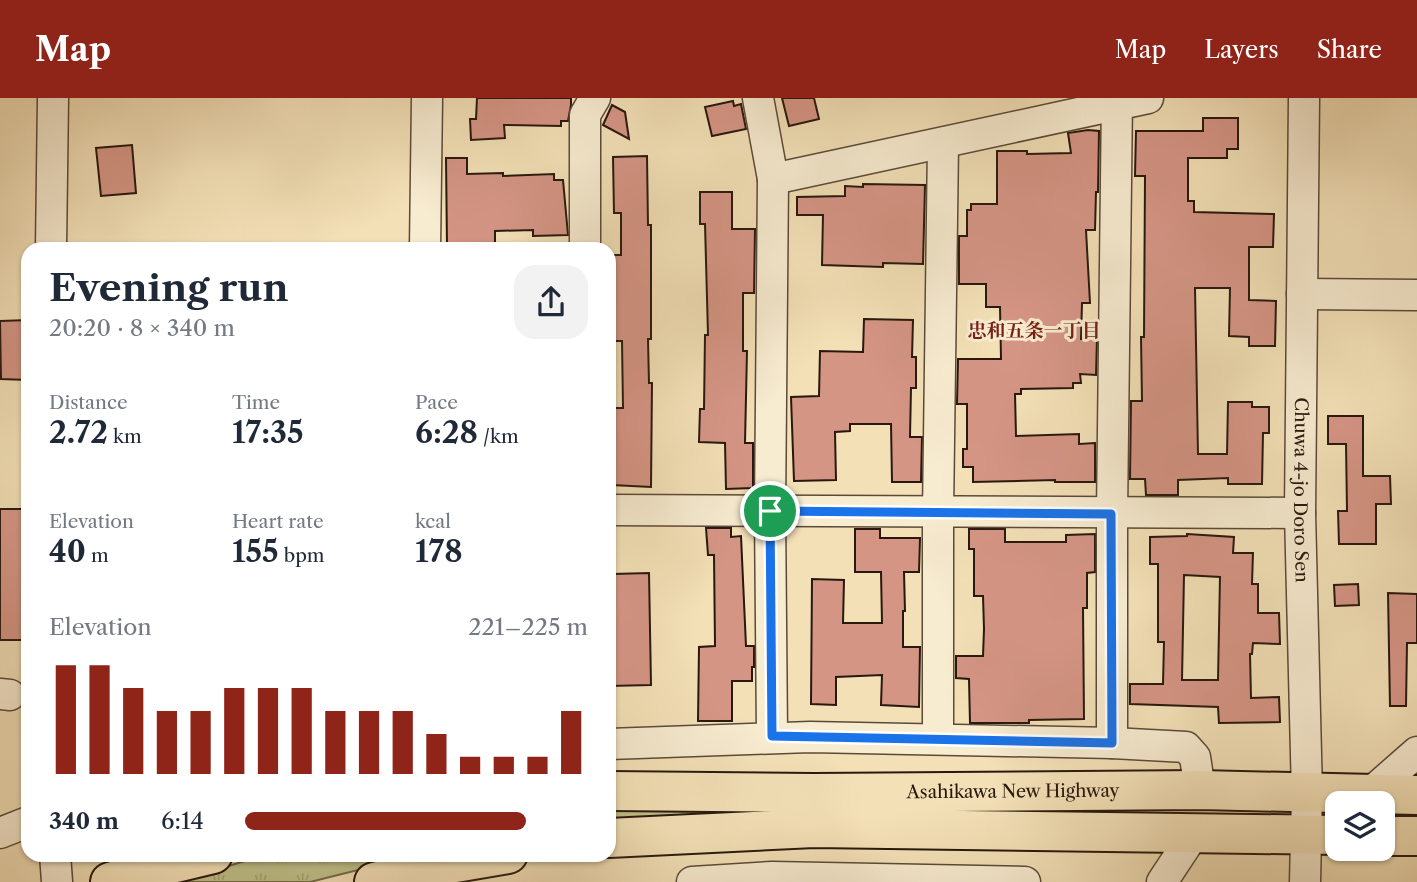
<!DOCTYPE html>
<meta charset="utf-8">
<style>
body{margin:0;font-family:"Libre Caslon Text","Noto Serif JP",serif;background:#f2f2f3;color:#1f2937;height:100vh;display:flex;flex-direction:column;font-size:26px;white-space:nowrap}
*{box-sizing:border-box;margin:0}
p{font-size:23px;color:#747a83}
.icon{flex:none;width:38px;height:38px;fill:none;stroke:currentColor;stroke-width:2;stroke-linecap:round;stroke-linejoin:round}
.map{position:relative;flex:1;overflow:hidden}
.details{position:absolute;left:21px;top:144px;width:595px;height:620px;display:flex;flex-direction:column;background:#fff;border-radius:21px;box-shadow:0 2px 5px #0004}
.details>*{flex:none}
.controls{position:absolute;left:1325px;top:693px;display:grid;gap:14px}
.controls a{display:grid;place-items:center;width:70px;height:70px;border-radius:14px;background:#fff;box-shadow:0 2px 5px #0004;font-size:35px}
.pin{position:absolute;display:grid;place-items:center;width:60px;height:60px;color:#fff;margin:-30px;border:4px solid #fff;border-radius:50%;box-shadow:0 2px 7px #0007}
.round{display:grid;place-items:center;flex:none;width:74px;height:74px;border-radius:21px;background:#f2f2f3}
.headline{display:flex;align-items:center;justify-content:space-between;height:119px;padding:0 28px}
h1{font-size:38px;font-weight:700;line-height:52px}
.stats{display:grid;grid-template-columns:repeat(3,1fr);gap:10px;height:119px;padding:7px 28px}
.stats div{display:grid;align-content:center}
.stats b{font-size:30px;font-weight:700}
.stats small{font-size:19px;font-weight:400}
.stats p{font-size:19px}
.chart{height:196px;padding:14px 28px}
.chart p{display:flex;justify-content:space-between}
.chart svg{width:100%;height:126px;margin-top:7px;stroke:#8f2418;stroke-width:6}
ul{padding:0 28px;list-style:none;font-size:23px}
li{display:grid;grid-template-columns:112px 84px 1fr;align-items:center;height:52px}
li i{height:18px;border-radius:9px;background:#8f2418}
header{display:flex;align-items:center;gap:42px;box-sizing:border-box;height:98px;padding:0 35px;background:#8f2418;color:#fff}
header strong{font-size:33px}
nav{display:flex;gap:38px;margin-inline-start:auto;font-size:24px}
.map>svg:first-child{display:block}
.grass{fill:url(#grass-tufts);stroke:#746c4c;stroke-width:2}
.building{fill:#d59585;stroke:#28180e;stroke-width:2;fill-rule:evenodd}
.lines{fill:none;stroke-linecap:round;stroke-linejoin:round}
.minor-casing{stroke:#5b4a38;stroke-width:33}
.highway-casing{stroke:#28180e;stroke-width:42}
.minor{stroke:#f7ebd0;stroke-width:30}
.highway{stroke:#f3e0b7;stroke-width:38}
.route-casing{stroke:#fff;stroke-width:14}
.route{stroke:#1a73e8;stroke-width:9}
.labels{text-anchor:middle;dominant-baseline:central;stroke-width:6;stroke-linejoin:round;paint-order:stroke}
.street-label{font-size:18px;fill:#28180e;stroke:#f7ebd0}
.neighbourhood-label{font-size:19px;font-weight:bold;fill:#7a1f14;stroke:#f7ebd0}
</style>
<header>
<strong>Map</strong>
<nav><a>Map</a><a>Layers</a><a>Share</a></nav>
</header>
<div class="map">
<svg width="1417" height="784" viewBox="0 0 1417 784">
<defs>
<pattern id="grass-tufts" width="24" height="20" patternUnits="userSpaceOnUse" patternTransform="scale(1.75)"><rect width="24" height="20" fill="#c0c18a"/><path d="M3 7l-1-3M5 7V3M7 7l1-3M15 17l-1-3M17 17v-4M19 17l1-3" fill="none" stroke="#a5a576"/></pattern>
</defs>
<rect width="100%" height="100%" fill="#f3e0b7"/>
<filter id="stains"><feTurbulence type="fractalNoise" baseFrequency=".00286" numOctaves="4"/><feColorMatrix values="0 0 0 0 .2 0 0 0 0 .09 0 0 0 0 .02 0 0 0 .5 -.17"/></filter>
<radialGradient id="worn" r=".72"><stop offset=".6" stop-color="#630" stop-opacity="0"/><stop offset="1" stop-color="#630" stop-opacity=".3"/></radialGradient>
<!-- grass -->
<path class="grass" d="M631,704l176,13 -198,12v-24z
M268,756h154l-112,28h-134z"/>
<!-- building -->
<path class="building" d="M477,0h94v7l-3,16h-7v5l-57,-1 1,13 -34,2 -1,-21h6z
M782,0h32l5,21 -30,7z
M733,3l1,5 7,-2 5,25 -34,7 -7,-29z
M612,7l13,7 4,27 -26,-14z
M1203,20h35v31h-11v9h-39v43h6v11l80,2 -1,33h-24v53l27,1 -1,45h-26v-9l-20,-1 1,-48h-35l3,166h29l1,-52h24v5h17v26h-6l-1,51h-34v-6l-50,2v15h-32l-1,-16h-15l1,-78h11l-1,-64h3l1,-161h-10l1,-45h67z
M1088,32l11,1 -1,61h-2l-1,38h-9l4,73h-8l-1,36 16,-1 -1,37 -16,-1 1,9h-8v5l-52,1v5h-6l1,42 63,-2v10l16,-1v39h-40v-2l-82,2v-15h-10v-18h4v-45h-10l1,-45h43l-1,-52h-14v-23h-27v-48h8v-26h4v-6h26v-53h30v3l44,-1 -3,-20z
M132,47l4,48 -35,3 -5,-48z
M647,58l1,69h3v114h-3l1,44h3l-1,104 -39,-2 1,-53h-4v-24h14l-1,-67h-13v-86h12v-42h-7l-1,-56z
M446,60h21v16l36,-1v3l51,-2v6h9l5,55 -35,1v-6l-38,1v14l-48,2z
M863,86l62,1 -2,79 -40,-1v4l-61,-2 1,-50h-26v-18l48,-1v-10l18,1z
M700,94h32v37h23l-1,64h-11v58h4l-2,92h8v45l-27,1 -1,-46 -26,-1 1,-33h4l1,-74h3l-3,-111h-5z
M864,221l49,1 -1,37h4v31h-5l-1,49h12l-1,45h-29l-1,-58h-41v7l-15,1 1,48 -42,1 -3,-84 28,-1 1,-45 43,1z
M28,222v60l-27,-1 -1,-58z
M1328,318h35v60h27l1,28h-15v40h-37l-1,-33h9l-1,-67h-18z
M0,411h24l-1,131h-23z
M706,430h25v9l10,-1 5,110h8v21h-2v14h-20v40h-34l1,-74 16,-1 -1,-91h-6z
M855,431h25v9h40l-1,34h-15l1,39h-2v36h17l-1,60 -38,-2 1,-30 -46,2v28l-25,-1 1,-125 32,1 -1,43h39l-1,-51h-26z
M969,431h36v13h61v-7l29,-1v38l-8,1v35h-4l1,111 -55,1v3h-59l-1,-44 -13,-1v-22h27l1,-27 -1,-33h-9v-47h-5z
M1187,436l47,3 -1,16h20l-1,31h6v29h21l1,31 -27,-1 -1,11h-2l1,44 28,-1 1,25 -61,1 -1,-16 -88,-3v-20h33l1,-42h-6v-78h-8v-27l37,-1zM1184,477l36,2 -2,103h-36z
M649,475l2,112 -42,1v-84l4,-1v-27z
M1358,486l1,21 -24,1 -1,-21z
M1388,495l29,1v49h-10l-1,63h-16z"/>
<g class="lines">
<!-- minor casing -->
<g class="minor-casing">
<g id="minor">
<path d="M758,0l15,81"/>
<path id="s1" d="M1304,0l-4,415 7,281 -2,88"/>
<path d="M51,150l2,-150"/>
<path d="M425,150l2,-150"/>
<path d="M585,150v-133l10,-17"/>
<path d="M1302,196l115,1"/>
<path d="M609,412l691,3"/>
<path d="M0,596l10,1"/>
<path d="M772,638l-2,-225 3,-332 375,-81"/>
<path d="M938,640v-225l5,-369"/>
<path d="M1112,645v-229l5,-416"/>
<path d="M609,646l201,-7 302,6 74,4 9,10 5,33"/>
<path d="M1368,697l49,-43"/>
<path d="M0,735l28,-11"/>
<path d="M55,756l2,28"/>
<path d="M692,784l80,-5 253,5"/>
<path d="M1162,784l31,-47"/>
</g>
</g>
<!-- highway casing -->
<g class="highway-casing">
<g id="highway">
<path id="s2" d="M609,693l205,2 386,-3 217,5"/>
<path d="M1382,738h35"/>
<path d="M609,740l205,-10 523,7"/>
<path d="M110,784l53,-16 50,-12"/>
<path d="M374,784l52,-14 82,-14"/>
</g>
</g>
<!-- minor -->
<use href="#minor" class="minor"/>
<!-- highway -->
<use href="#highway" class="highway"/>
</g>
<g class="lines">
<!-- route casing -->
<g class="route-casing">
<path id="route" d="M770,413l341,3 1,229 -340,-7z"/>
</g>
<!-- route -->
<use href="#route" class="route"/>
</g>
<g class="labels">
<!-- street labels -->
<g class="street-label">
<text stroke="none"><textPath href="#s1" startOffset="392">Chuwa 4-jo Doro Sen</textPath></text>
<text stroke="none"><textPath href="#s2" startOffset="404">Asahikawa New Highway</textPath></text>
</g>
<!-- neighbourhood labels -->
<g class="neighbourhood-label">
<text x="1034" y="232">忠和五条一丁目</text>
</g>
</g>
<rect width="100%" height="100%" filter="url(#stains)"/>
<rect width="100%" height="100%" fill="url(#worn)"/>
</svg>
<div class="controls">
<a><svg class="icon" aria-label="layers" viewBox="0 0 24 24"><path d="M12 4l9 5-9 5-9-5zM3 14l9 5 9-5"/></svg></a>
</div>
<div class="pin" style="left:770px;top:413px;background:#1e9e55"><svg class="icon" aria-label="arrive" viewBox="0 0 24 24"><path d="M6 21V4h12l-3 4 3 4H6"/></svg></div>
<section class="details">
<div class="headline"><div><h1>Evening run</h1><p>20:20 · 8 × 340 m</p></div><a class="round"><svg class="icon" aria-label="share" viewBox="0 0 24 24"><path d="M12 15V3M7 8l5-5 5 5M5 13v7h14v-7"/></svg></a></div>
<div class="stats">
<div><p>Distance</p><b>2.72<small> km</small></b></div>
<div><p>Time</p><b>17:35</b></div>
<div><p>Pace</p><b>6:28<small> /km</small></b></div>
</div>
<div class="stats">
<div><p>Elevation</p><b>40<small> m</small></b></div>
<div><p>Heart rate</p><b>155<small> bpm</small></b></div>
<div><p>kcal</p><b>178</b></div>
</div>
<div class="chart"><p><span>Elevation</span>221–225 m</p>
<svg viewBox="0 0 160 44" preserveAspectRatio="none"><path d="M5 44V6M15 44V6M25 44V14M35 44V22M45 44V22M55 44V14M65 44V14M75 44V14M85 44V22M95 44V22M105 44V22M115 44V30M125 44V38M135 44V38M145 44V38M155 44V22"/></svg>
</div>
<ul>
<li><b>340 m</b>6:14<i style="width:82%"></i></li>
</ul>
</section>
</div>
